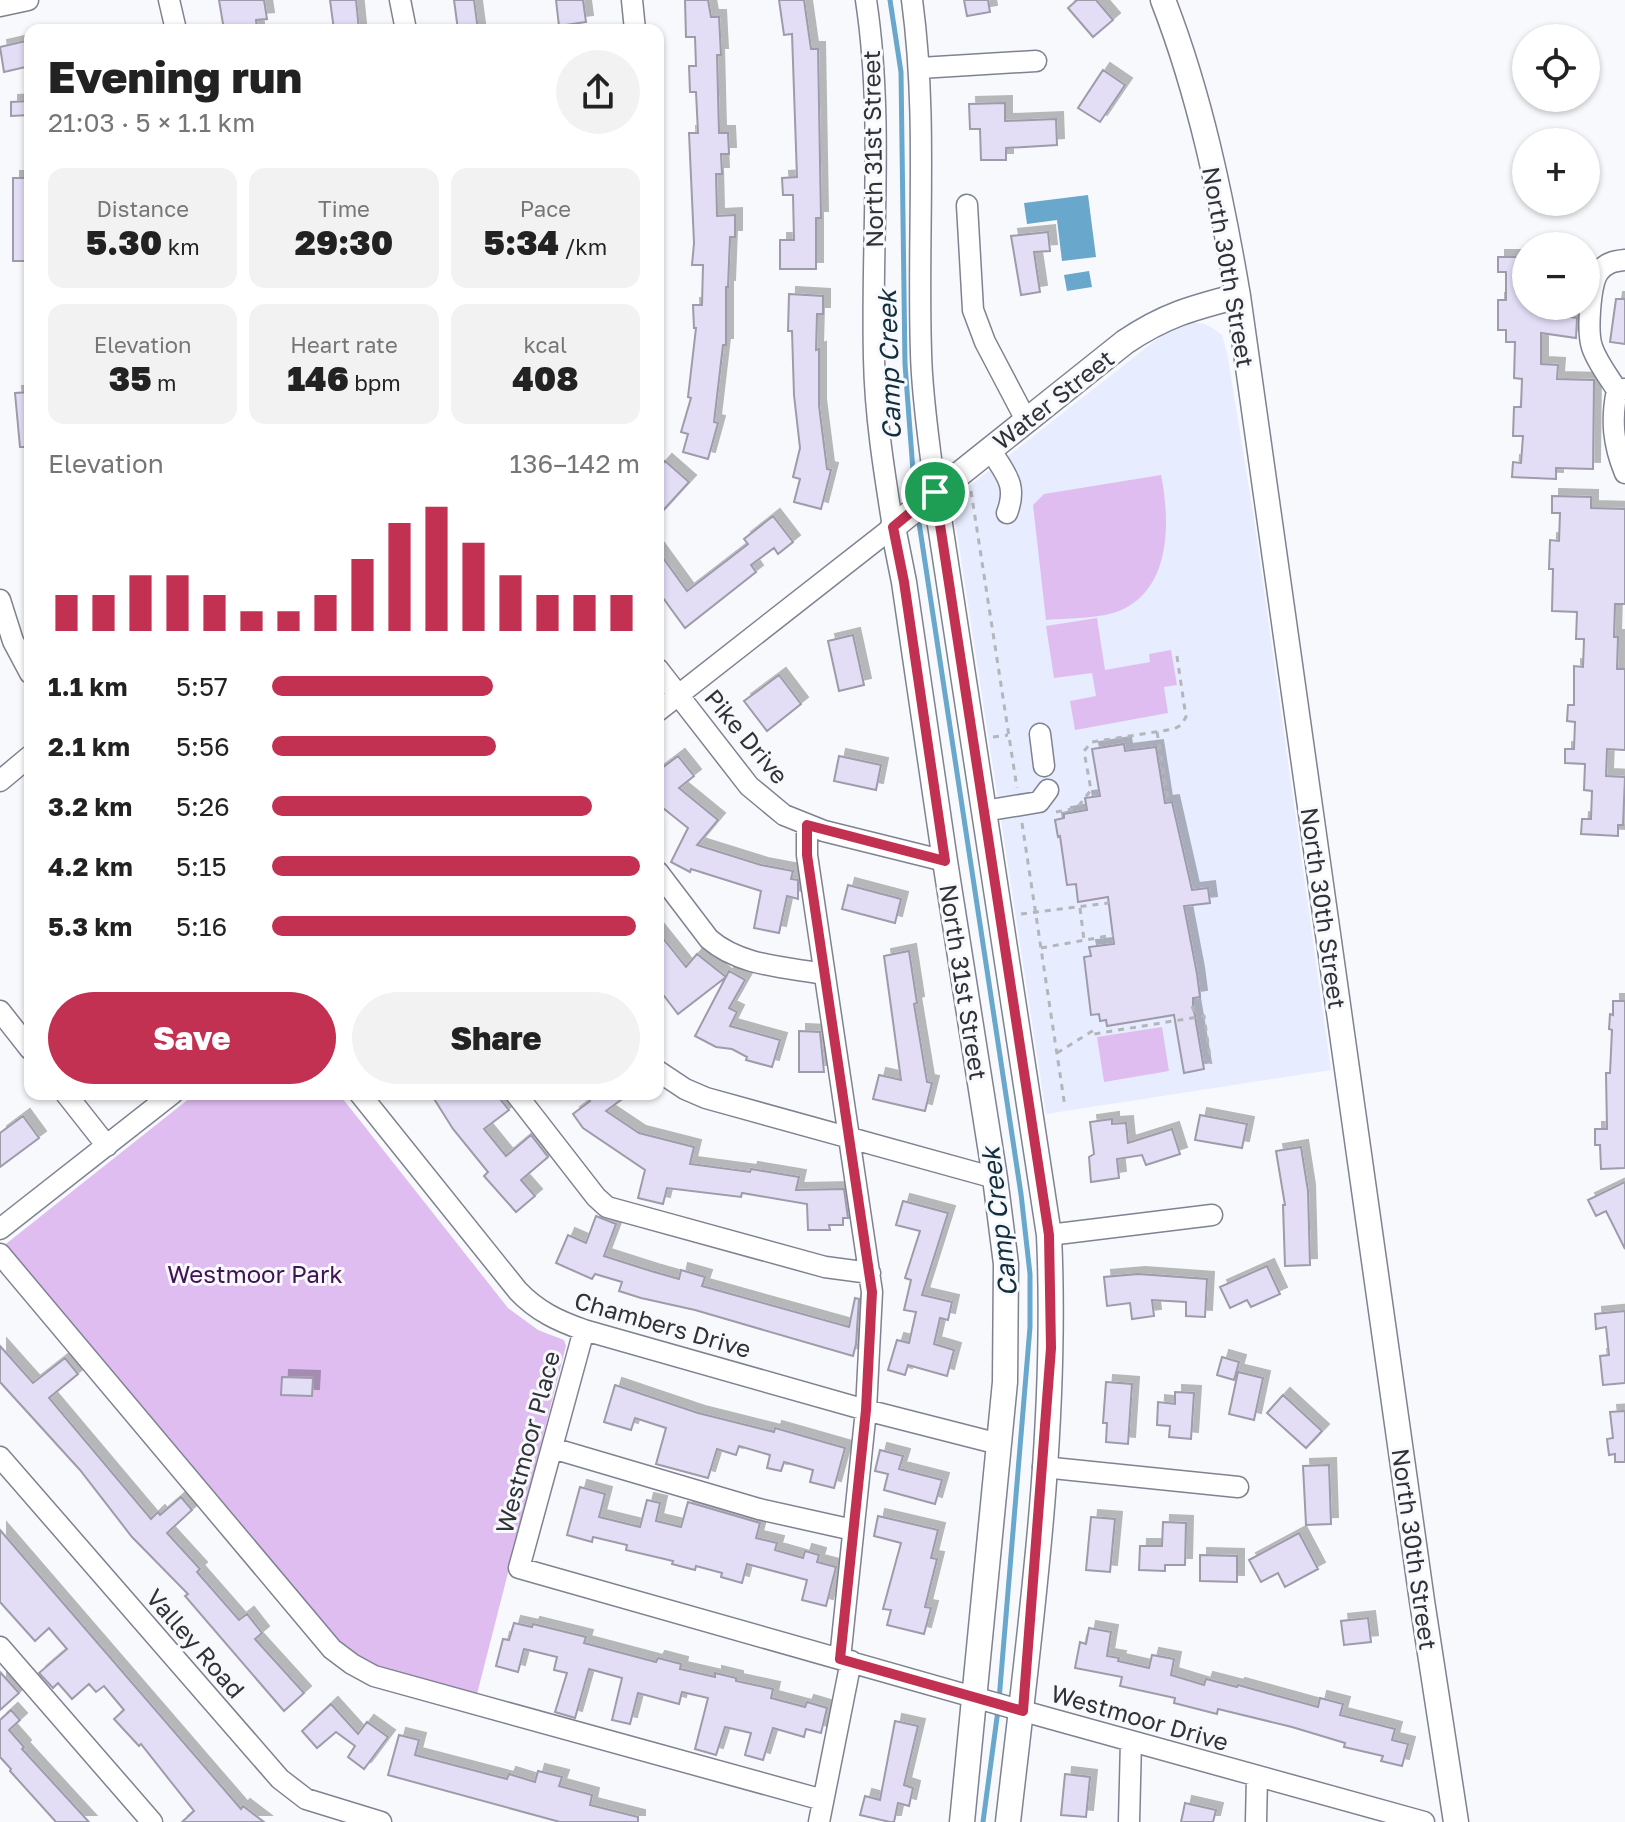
<!DOCTYPE html>
<meta charset="utf-8">
<style>
body{margin:0;font-family:"Golos Text",sans-serif;background:#f2f2f2;color:#222;height:100vh;display:flex;flex-direction:column;font-size:30px;white-space:nowrap}
*{box-sizing:border-box;margin:0}
p{font-size:26px;color:#767676}
.icon{flex:none;width:44px;height:44px;fill:none;stroke:currentColor;stroke-width:2;stroke-linecap:round;stroke-linejoin:round}
.map{position:relative;flex:1;overflow:hidden}
.drawer{position:absolute;left:24px;top:24px;width:640px;height:1076px;display:flex;flex-direction:column;background:#fff;border-radius:16px;box-shadow:0 2px 6px #0004}
.drawer>*{flex:none}
.fabs{position:absolute;left:1512px;top:24px;display:grid;gap:16px}
.fabs a{display:grid;place-items:center;width:88px;height:88px;border-radius:50%;background:#fff;box-shadow:0 2px 6px #0004;font-size:40px}
.pin{position:absolute;display:grid;place-items:center;width:68px;height:68px;color:#fff;margin:-34px;border:4px solid #fff;border-radius:50%;box-shadow:0 2px 8px #0007}
.round{display:grid;place-items:center;flex:none;width:84px;height:84px;border-radius:42px;background:#f2f2f2}
.head{display:flex;align-items:center;justify-content:space-between;height:136px;padding:0 24px}
h1{font-size:44px;font-weight:800;line-height:60px}
.figures{display:grid;grid-template-columns:repeat(3,1fr);gap:12px;height:136px;padding:8px 24px}
.figures div{display:grid;align-content:center;border-radius:16px;background:#f2f2f2;text-align:center}
.figures b{font-size:34px;font-weight:800}
.figures small{font-size:22px;font-weight:400}
.figures p{font-size:22px}
.chart{height:224px;padding:16px 24px}
.chart p{display:flex;justify-content:space-between}
.chart svg{width:100%;height:144px;margin-top:8px;stroke:#c23151;stroke-width:6}
.action{display:flex;gap:16px;margin-top:auto;padding:16px 24px}
.action a{flex:1;height:92px;border-radius:48px;background:#c23151;color:#fff;font-size:32px;font-weight:800;line-height:92px;text-align:center}
.action a+a{background:#f2f2f2;color:#222}
ul{padding:0 24px;list-style:none;font-size:26px}
li{display:grid;grid-template-columns:128px 96px 1fr;align-items:center;height:60px}
li i{height:20px;border-radius:10px;background:#c23151}
.map>svg:first-child{display:block}
.built{fill:#e7ecff}
.green{fill:#dfbdf0}
.water{fill:#69a7cc}
.lines{fill:none;stroke-linecap:round;stroke-linejoin:round}
.stream{stroke:#69a7cc;stroke-width:5}
.building{fill:#e3def6;stroke:#9e9baa;stroke-width:2;filter:url(#shadow)}
.minor-casing{stroke:#7f8291;stroke-width:23}
.major-casing{stroke:#7f8291;stroke-width:27}
.path{stroke:#b4b6ba;stroke-width:3;stroke-dasharray:6 6;stroke-linecap:butt}
.minor{stroke:#fff;stroke-width:20}
.major{stroke:#fff;stroke-width:24}
.route-casing{stroke:#fff;stroke-width:16}
.route{stroke:#c23151;stroke-width:10}
.labels{text-anchor:middle;dominant-baseline:central;stroke-width:6;stroke-linejoin:round;paint-order:stroke}
.street-label{font-size:24px;fill:#303238;stroke:#f8f9fc}
.park-label{font-size:24px;fill:#401353;stroke:#f8f9fc}
.water-label{font-size:26px;font-style:italic;fill:#122f3f;stroke:#f8f9fc}
</style>
<div class="map">
<svg width="1625" height="1822" viewBox="0 0 1625 1822">
<defs>
<filter id="shadow"><feDropShadow dx="7" dy="-7" stdDeviation="0" flood-color="#0004"/></filter>
</defs>
<rect width="100%" height="100%" fill="#f8f9fc"/>
<!-- built -->
<path class="built" d="M1187,322l18,2 9,5 8,6 5,18 27,166 77,551 -285,44 -93,-608 4,-10 209,-164z"/>
<!-- green -->
<path class="green" d="M1161,475c10,49 10,120 -48,138 -20,6 -46,5 -67,7l-13,-115 11,-11z
M1097,618l8,52 45,-8 -1,-8 22,-4 6,35 -13,2 4,26 -93,17 -5,-29 26,-5 -4,-23 -38,5 -8,-52z
M1162,1027l7,44 -65,11 -7,-45z
M195,1094h144l169,214 30,22 26,10 2,6 -89,348 -90,-21 -42,-20 -343,-406z"/>
<!-- water -->
<path class="water" d="M1088,195l8,62 -34,4 -5,-41 -30,4 -3,-21z
M1089,271l3,16 -25,4 -3,-16z"/>
<g class="lines">
<!-- stream -->
<path class="stream" d="M890,0l11,72 4,292 10,134
M918,516l103,678 9,80v53l-31,373
M983,1822l15,-112"/>
</g>
<!-- building -->
<path class="building" d="M219,0h45l3,19 -11,1 1,10h-33z
M330,0h26l3,30h-25z
M454,0h20l4,30h-20z
M556,0h27l3,22 -27,4z
M685,0h23l3,17h8l2,38h-4l2,78h9l1,21h-8l1,20h-6l1,42 18,-1v22h-5l-2,50h-2v58h-3l-9,77 4,1 -10,36 -25,-7 5,-18 -7,-2 10,-34 -3,-1 8,-69h-2l-1,-23h9l1,-40h-11l2,-22 -5,-110h9l-2,-41h-6l-1,-26h7l-1,-29h-9z
M779,0h25l7,49h7l3,169h-5v51h-36v-29h14l-1,-45h-10l-1,-17 15,-1 -5,-143 -8,1z
M964,0h24l2,12 -23,4z
M1077,0h19l17,20 -20,17 -25,-29z
M30,40v26l-26,6 -4,-25z
M1103,70l22,15 -25,37 -22,-14z
M30,101v14l-19,1v-14z
M1005,103v18l51,-2 1,26 -51,3v12h-25l-1,-31h-10l-1,-25z
M13,178h17v83h-17z
M1048,232l2,19 -16,1 6,40 -19,3 -10,-59z
M1498,257h28v49h16v6l35,6 -1,20 -35,-5v31l17,1 -1,14 37,1 -1,89 -37,-1v11l-44,-2 1,-15 8,1 2,-27h-10l1,-29h7l1,-28 -8,-1 1,-36h-9v-12h-8v-30h8v-28h-8z
M789,294l34,2v18h-6l-1,36 3,-1v57l8,63 4,1 -10,39 -27,-7 6,-23 -7,-2 7,-29 -6,-53 -2,-64h-4z
M1616,299h9v45l-15,-2z
M30,392v55h-10l-5,-54z
M665,461l24,21 -31,34v-47z
M1552,496l39,1v11l34,1v95h-10l-1,33h4l-1,32h8v81l-18,-1 -1,27 19,1 -2,48h-5v11l-37,-2 1,-15h9l1,-28 -8,-1 1,-26 -20,-1v-14h9l1,-27 -8,-1 1,-16h6v-39l9,1 1,-28h-8l1,-27 -25,-1 1,-42h-4l1,-29 9,1 1,-28h-8z
M773,516l20,26 -15,12 -4,-6 -23,17 5,7 -71,56 -27,-37v-40l29,40 61,-47 -4,-5z
M853,635l11,50 -25,6 -11,-50z
M779,675l22,29 -34,27 -23,-30z
M1124,744l1,7 31,-4 9,56 7,-1 20,88 16,-2 2,15 -26,3 13,68 3,23 -7,1v7l11,64 -20,4 -10,-58 -67,11 -1,-6 -6,1 -1,-7 -8,1 -7,-58 7,-1 -2,-9 25,-3 -6,-47 -30,5 -2,-18 -9,1 -7,-49 -2,1 -3,-17 9,-2v-4l23,-4 -2,-12 15,-2 -8,-47z
M678,756l16,20 -15,12 39,32 -21,25 64,20 32,6 -2,8 7,1v19l-11,-3 -8,37 -25,-5 7,-37 -70,-22 -1,3 -19,-10 17,-34 -30,-24v-33z
M839,756l42,9 -5,25 -42,-9z
M848,885l53,14 -6,24 -53,-14z
M658,932l28,35 11,-13 29,23 -48,37 -20,-26z
M909,951l8,52 -3,1 13,78 5,1 -7,28 -52,-12 6,-24 22,5 -17,-124z
M729,971l16,9 -16,28 8,4 -7,14 50,14 -8,27 -26,-7 1,-3 -15,-8 -16,-2 -21,-11z
M1613,1001h12v167l-24,1 -1,-24h-5v-16h12l-1,-56h4l2,-43 -3,-1 1,-15 3,1z
M799,1031l21,1 4,40h-25z
M431,1094h65l13,16 -25,19 22,27 25,-21 17,22 -27,23 14,16 -19,16 -32,-36 4,-4 -35,-43z
M584,1094h45l-23,17 33,22 55,14 -4,17 60,8 1,-3 48,8 -3,13 48,-1 4,29h-5v7h-14l1,5h-22l-1,-26 -65,-11 -1,4 -74,-9 -4,16 -25,-6 7,-28 -62,-42 -10,-14 17,-13z
M1200,1115l47,9 -5,24 -47,-8z
M23,1116l16,22 -39,29v-34z
M1112,1119v5l14,-1 2,20 44,-14 8,25 -34,11 -4,-10 -25,4 2,19 -28,4 -2,-25 5,-3 -4,-32z
M1301,1147l7,44 2,74 -25,1 -2,-61h2l-9,-54z
M1625,1182v67l-19,-38 -10,5 -8,-16z
M903,1201l45,12 -26,82 30,7 -4,18 -8,-2 -6,26 20,6 -7,26 -39,-11 -3,10 -17,-5 9,-30 12,3 7,-31 -12,-2 7,-30 -6,-2 15,-47 -24,-6z
M596,1216l20,8 -12,32 47,15 28,8 2,-9 24,7 -3,9 147,41 6,-29 4,1 -3,45 -3,12 -158,-46 -54,-12 -22,-7 3,-9 -27,-8 -3,5 -36,-16 12,-28 18,8z
M1267,1266l13,28 -29,13 -4,-7 -17,8 -10,-21z
M1138,1274l69,5 -2,38 -19,-1v-14l-34,-2 2,16 -22,3 -2,-16 -23,3 -3,-29z
M1625,1311v72l-22,2 -3,-29 9,-1 -3,-28 -10,2 -1,-15z
M0,1346l33,37 32,-25 13,16 -29,24 102,121 7,-7 2,3 21,-18 11,13 -25,23 33,36 -3,3 42,48 8,-6 15,19 -7,6 49,54 -20,18 -99,-115 3,-2 -56,-57 -52,-67 -80,-88z
M1222,1357l17,5 -5,18 -17,-5z
M1238,1372l25,6 -9,42 -25,-6z
M282,1377l31,1 -1,18 -31,-1z
M1106,1382l26,2 -4,60 -22,-2 1,-19h-4z
M615,1385l83,28 76,19 1,-4 70,20 -11,40 -24,-6 3,-12 -29,-8 -3,9 -14,-3 3,-13 -31,-9 -3,9 -19,-6 -9,29 -52,-14 10,-36 -31,-10 -4,12 -27,-8z
M1175,1392l19,1 -3,46 -22,-2 1,-11 -13,-1 1,-23 17,2z
M1283,1395l39,36 -16,17 -39,-35z
M1625,1411v51h-10v-8l-6,1 -2,-16 6,-1 -3,-26z
M880,1450l23,6 -4,13 43,11 -7,24 -51,-14 4,-16 -13,-3z
M1329,1465l2,59 -25,1 -3,-59z
M580,1487l25,7 -6,23 41,10 7,-27 13,3 -4,18 25,6 7,-25 72,21 -4,15 21,5 -2,7 28,8 2,-7 14,4 -2,7 19,5 -10,39 -24,-6 5,-20 -60,-16 -5,19 -21,-6 1,-4 -26,-7 -1,4 -23,-6 1,-3 -47,-11 1,-5 -34,-8 -1,5 -25,-7z
M878,1516l60,14 -7,28 6,1 -12,48 6,1 -7,26 -37,-9 4,-15 -8,-1 18,-66 -27,-7z
M1091,1517l24,2 -5,53 -24,-2z
M1163,1522l23,1 -1,42h-20v6l-26,-1 1,-24h22z
M0,1530l241,279 2,-3 21,16h-82l12,-11 -53,-67 -2,2 -25,-27 10,-9 -20,-24 -8,6 -7,-8 -17,15 -14,-16 -5,5 -14,-15 28,-24 -18,-21 -14,13 -35,-39z
M1299,1533l19,36 -33,18 -7,-14 -17,9 -12,-22z
M1200,1555l37,1v26l-37,-1z
M1368,1618l3,24 -27,3 -3,-24z
M514,1623l18,4 1,-3 53,13 -2,6 72,19 2,-4 23,6 -1,5 35,8v-4l21,5v3l37,8 -2,9 34,9 2,-5 20,6 -6,25 -15,-4 -2,8 -31,-9 -10,32 -18,-5 6,-22 -26,-6 -9,28 -21,-6 13,-51 -26,-6 -3,12 -41,-11 -8,31 -18,-4 10,-42 -33,-9 -14,49 -20,-6 12,-39 -13,-3 3,-13 -33,-8 -6,23 -22,-6 7,-27 6,1z
M1089,1628l22,4 -4,24 12,2 -1,3 31,7 3,-13 22,4 -3,16 33,10 2,-6 31,8 1,-2 80,22 2,-9 23,6 -3,11 55,14 -3,11 16,4 -6,22 -21,-5 2,-5 -39,-9 1,-4 -53,-16 -74,-18 -1,5 -43,-11 1,-5 -55,-12 2,-9 -47,-9 5,-26 6,2z
M0,1672l19,21 -19,17z
M331,1704l27,30 9,-12 21,15 -24,32 -16,-12 7,-11 -19,-14 -19,16 -15,-17z
M11,1710l9,10 -11,10 15,17 -2,2 67,73h-33l-46,-51 1,-2 -11,-12v-37z
M895,1721l23,5 -14,59 9,3 -4,18 -11,-3 -4,19h-4l-30,-7 5,-19 15,4z
M399,1735l20,5 -4,15 92,24 2,-5 26,8 3,-11 24,6 -3,9 33,9 -2,10 48,12v5h-78l-172,-47z
M1065,1774l25,3 -4,40 -25,-2z
M1185,1803l31,7 -3,12h-32z"/>
<g class="lines">
<!-- minor casing -->
<g class="minor-casing">
<path id="minor" d="M169,0l7,30
M400,0l6,30
M632,0l3,30
M912,0c16,117 5,235 9,353 1,47 9,93 14,139
M0,6l28,-6
M920,68l116,-7
M967,205l6,105 12,32 41,78
M1625,389l-8,1c-6,30 -4,54 8,83
M1617,390c-9,-14 -20,-28 -25,-43 -5,-15 -2,-61 6,-74 7,-10 16,-12 27,-13
M990,449c15,25 28,35 17,64
M0,600l13,41 17,32
M658,669l91,117 35,29 40,16 121,30
M658,711l235,-184c-9,-56 -18,-112 -19,-169 -3,-119 10,-240 -8,-358
M1040,734l4,32
M0,781l30,-25
M984,811l55,-9 9,-12
M807,825v30l65,437 -6,118 -26,249
M658,872l51,67c31,27 76,28 115,35
M0,1011l30,38
M658,1071l27,18 21,9 289,80
M66,1094l41,52
M360,1094l158,197c19,20 40,30 66,39l282,80 133,34
M516,1094l80,103 11,10 218,60 45,6
M0,1229l172,-135
M1049,1235l163,-20
M0,1254l332,395 20,15 22,12 449,124
M584,1330l-65,238 504,143 401,111
M552,1448l207,61 94,21
M0,1457l280,322 26,20 75,23
M1043,1467l195,20
M0,1647l152,175
M819,1822l32,-161
M1129,1822l2,-81
M1256,1822l1,-45"/>
</g>
<!-- major casing -->
<g class="major-casing">
<path id="major" d="M1163,0c37,95 58,196 75,296l184,1305 34,221
M935,492l114,743c9,196 -19,393 -41,587
M962,1822l43,-440 1,-118 -11,-86 -50,-317 -41,-279 -11,-55 232,-185c40,-27 67,-34 113,-46"/>
</g>
<!-- path -->
<path class="path" d="M971,491l46,297
M1157,732l11,67
M993,737l15,-2
M1056,812l21,-4 14,-18 -7,-39 8,-9 82,-13 7,-4 5,-8 -10,-67
M1022,823l43,284
M1080,908l4,32
M1021,914l88,-11
M1041,948l72,-13
M1192,1006l4,11
M1057,1053l37,-23v4l110,-18 7,48"/>
<!-- minor -->
<use href="#minor" class="minor"/>
<!-- major -->
<use href="#major" class="major"/>
</g>
<g class="lines">
<!-- route casing -->
<g class="route-casing">
<path id="route" d="M935,492l114,743 2,113 -28,363 -183,-52 26,-249 6,-118 -65,-437v-30l138,36 -41,-279 -11,-55z"/>
</g>
<!-- route -->
<use href="#route" class="route"/>
</g>
<g class="labels">
<!-- street labels -->
<g class="street-label">
<text transform="translate(872 149) rotate(-91)">North 31st Street</text>
<text transform="translate(1229 267) rotate(80)">North 30th Street</text>
<text transform="translate(1053 399) rotate(-38)">Water Street</text>
<text transform="translate(747 736) rotate(50)">Pike Drive</text>
<text transform="translate(1324 908) rotate(82)">North 30th Street</text>
<text transform="translate(964 982) rotate(81)">North 31st Street</text>
<text transform="translate(663 1324) rotate(16)">Chambers Drive</text>
<text transform="translate(527 1442) rotate(-75)">Westmoor Place</text>
<text transform="translate(1415 1549) rotate(82)">North 30th Street</text>
<text transform="translate(196 1643) rotate(49)">Valley Road</text>
<text transform="translate(1140 1717) rotate(16)">Westmoor Drive</text>
</g>
<!-- park labels -->
<g class="park-label">
<text x="255" y="1273">Westmoor Park</text>
</g>
<!-- water labels -->
<g class="water-label">
<text transform="translate(889 365) rotate(-92)">Camp Creek</text>
<text transform="translate(999 1222) rotate(-97)">Camp Creek</text>
</g>
</g>
</svg>
<div class="fabs">
<a><svg class="icon" aria-label="locate" viewBox="0 0 24 24"><circle cx="12" cy="12" r="6"/><path d="M12 2v4M12 18v4M2 12h4M18 12h4"/></svg></a>
<a>+</a>
<a>−</a>
</div>
<div class="pin" style="left:935px;top:492px;background:#1e9e55"><svg class="icon" aria-label="arrive" viewBox="0 0 24 24"><path d="M6 21V4h12l-3 4 3 4H6"/></svg></div>
<section class="drawer">
<div class="head"><div><h1>Evening run</h1><p>21:03 · 5 × 1.1 km</p></div><a class="round"><svg class="icon" aria-label="share" viewBox="0 0 24 24"><path d="M12 15V3M7 8l5-5 5 5M5 13v7h14v-7"/></svg></a></div>
<div class="figures">
<div><p>Distance</p><b>5.30<small> km</small></b></div>
<div><p>Time</p><b>29:30</b></div>
<div><p>Pace</p><b>5:34<small> /km</small></b></div>
</div>
<div class="figures">
<div><p>Elevation</p><b>35<small> m</small></b></div>
<div><p>Heart rate</p><b>146<small> bpm</small></b></div>
<div><p>kcal</p><b>408</b></div>
</div>
<div class="chart"><p><span>Elevation</span>136–142 m</p>
<svg viewBox="0 0 160 44" preserveAspectRatio="none"><path d="M5 44V33M15 44V33M25 44V27M35 44V27M45 44V33M55 44V38M65 44V38M75 44V33M85 44V22M95 44V11M105 44V6M115 44V17M125 44V27M135 44V33M145 44V33M155 44V33"/></svg>
</div>
<ul>
<li><b>1.1 km</b>5:57<i style="width:60%"></i></li>
<li><b>2.1 km</b>5:56<i style="width:61%"></i></li>
<li><b>3.2 km</b>5:26<i style="width:87%"></i></li>
<li><b>4.2 km</b>5:15<i style="width:100%"></i></li>
<li><b>5.3 km</b>5:16<i style="width:99%"></i></li>
</ul>
<div class="action"><a>Save</a><a>Share</a></div>
</section>
</div>
